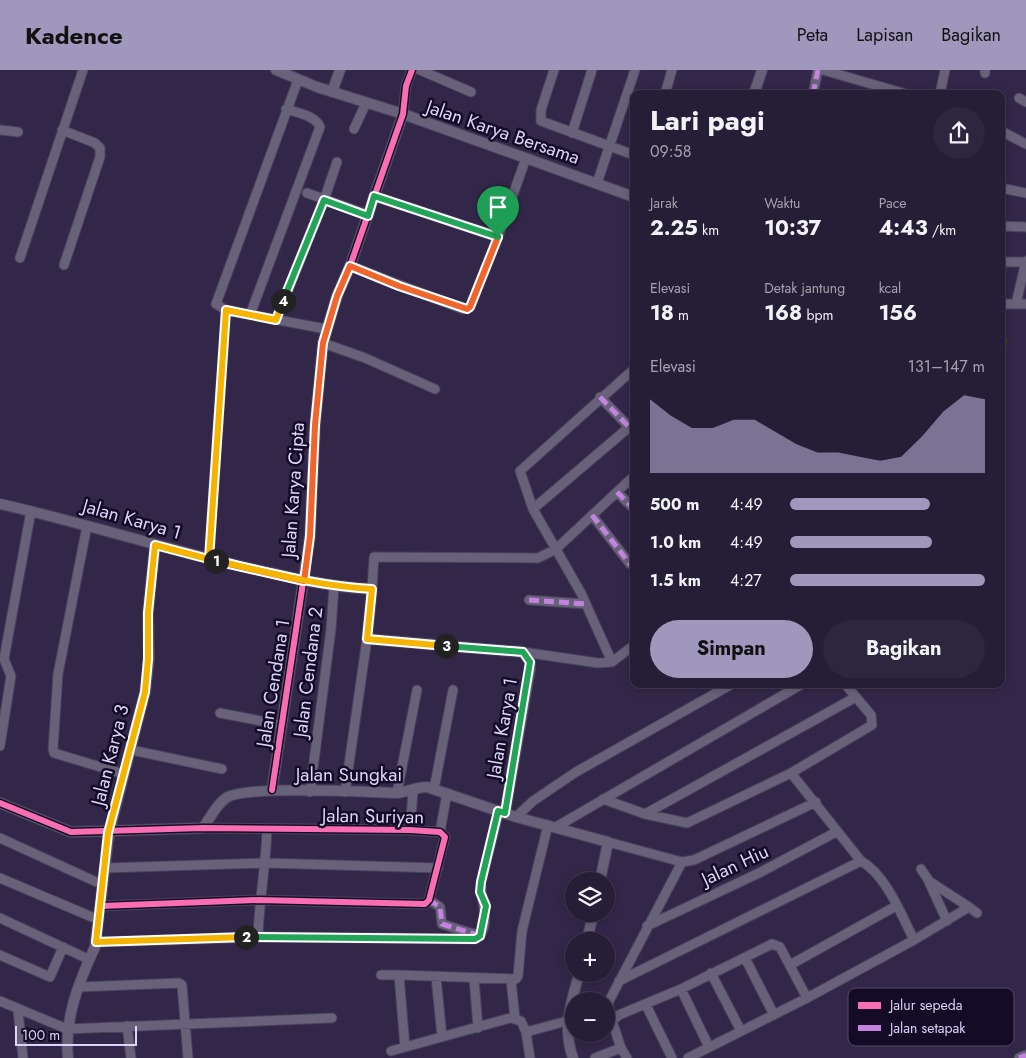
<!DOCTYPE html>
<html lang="id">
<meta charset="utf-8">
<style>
body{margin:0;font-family:Jost,sans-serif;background:#2e263e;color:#f1f3f6;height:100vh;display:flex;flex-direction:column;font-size:19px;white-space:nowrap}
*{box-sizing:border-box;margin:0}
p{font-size:16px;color:#a4a2ad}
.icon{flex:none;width:28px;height:28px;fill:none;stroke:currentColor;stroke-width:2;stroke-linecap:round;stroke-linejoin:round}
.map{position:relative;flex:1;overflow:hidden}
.panel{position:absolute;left:630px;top:20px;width:375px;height:598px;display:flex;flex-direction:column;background:#261d36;border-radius:10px;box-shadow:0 2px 8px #0003,0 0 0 1px #423b51}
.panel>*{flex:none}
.fabs{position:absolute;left:565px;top:802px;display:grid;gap:10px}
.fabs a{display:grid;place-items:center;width:50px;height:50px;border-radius:50%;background:#261d36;box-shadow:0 2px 8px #0003,0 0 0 1px #423b51;font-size:25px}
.scale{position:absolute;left:15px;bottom:12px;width:122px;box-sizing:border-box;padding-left:5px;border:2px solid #dcd5fb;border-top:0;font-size:14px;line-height:18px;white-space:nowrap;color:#dcd5fb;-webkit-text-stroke:4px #140c26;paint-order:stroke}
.pin{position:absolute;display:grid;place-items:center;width:42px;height:42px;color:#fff;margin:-51px -21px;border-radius:50% 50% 50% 0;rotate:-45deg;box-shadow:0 0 5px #0007}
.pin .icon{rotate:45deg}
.km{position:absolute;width:25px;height:25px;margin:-12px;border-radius:50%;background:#222;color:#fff;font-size:14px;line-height:25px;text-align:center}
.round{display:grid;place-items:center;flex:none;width:52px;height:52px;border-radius:26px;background:#2e263e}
.overview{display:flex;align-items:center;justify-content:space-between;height:85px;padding:0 20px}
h1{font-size:28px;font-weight:700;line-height:38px}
.figures{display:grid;grid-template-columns:repeat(3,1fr);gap:8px;height:85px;padding:5px 20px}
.figures div{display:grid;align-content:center}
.figures b{font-size:21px;font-weight:700}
.figures small{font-size:14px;font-weight:400}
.figures p{font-size:14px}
.chart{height:140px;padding:10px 20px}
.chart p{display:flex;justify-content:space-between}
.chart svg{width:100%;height:90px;margin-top:5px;fill:#a098bc;opacity:.7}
.action{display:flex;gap:10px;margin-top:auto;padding:10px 20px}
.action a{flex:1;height:58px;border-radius:30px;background:#a098bc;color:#111;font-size:20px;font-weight:700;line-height:58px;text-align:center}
.action a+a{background:#2e263e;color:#f1f3f6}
ul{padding:0 20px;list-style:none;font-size:16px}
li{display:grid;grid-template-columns:80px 60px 1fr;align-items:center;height:38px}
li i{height:12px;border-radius:6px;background:#a098bc}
header{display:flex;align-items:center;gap:30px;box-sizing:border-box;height:70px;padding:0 25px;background:#a098bc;color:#111}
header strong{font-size:24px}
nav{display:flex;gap:28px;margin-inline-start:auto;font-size:18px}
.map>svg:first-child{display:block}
.green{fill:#3d400e}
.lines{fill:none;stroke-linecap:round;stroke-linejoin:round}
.minor-casing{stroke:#4a415d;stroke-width:11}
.tertiary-casing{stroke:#4a415d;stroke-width:12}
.minor{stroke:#68617a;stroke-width:9}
.tertiary{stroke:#68617a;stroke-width:10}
.quiet{stroke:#c483df;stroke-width:5;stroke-dasharray:10 5;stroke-linecap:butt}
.cycleway-casing{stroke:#140c26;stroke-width:9}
.cycleway{stroke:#f96db3;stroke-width:6}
.split-1-casing{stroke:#fff;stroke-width:10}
.split-2-casing{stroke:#fff;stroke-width:10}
.split-3-casing{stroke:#fff;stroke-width:10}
.split-4-casing{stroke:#fff;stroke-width:10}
.split-5-casing{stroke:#fff;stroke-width:10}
.split-1{stroke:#f0652b;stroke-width:6}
.split-2{stroke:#f5b400;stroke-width:6}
.split-3{stroke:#22a559;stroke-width:6}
.split-4{stroke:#f5b400;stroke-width:6}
.split-5{stroke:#22a559;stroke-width:6}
.labels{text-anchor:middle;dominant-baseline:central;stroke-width:5;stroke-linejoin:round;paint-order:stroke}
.street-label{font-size:19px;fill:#dcd5fb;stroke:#140c26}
.key{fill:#140c26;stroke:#504866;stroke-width:1}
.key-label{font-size:14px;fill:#dcd5fb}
</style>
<header>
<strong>Kadence</strong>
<nav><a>Peta</a><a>Lapisan</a><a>Bagikan</a></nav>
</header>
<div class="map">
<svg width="1026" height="988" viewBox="0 0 1026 988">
<rect width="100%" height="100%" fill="#322748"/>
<!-- green -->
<path class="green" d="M1001,264l7,6 -7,23z"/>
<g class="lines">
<!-- minor casing -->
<g class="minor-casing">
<path id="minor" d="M420,0l51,22
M554,0l-13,40v11l93,34
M823,0l83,24
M985,3v-3
M298,10l-82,224 10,6 100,19
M665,24l7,-24
M813,24l5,-24
M940,24l5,-24
M1019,28l7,4
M403,44l3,-28 6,-16
M354,59l12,-26
M0,60l18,2
M62,60l33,13 5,5v9l-36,108
M1001,61l25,13
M572,63l20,-63
M597,113l38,-113
M1001,118l25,5
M307,123l61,22
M374,126l124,41
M1001,156l25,1
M20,188l63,-188
M1001,192h25
M350,196l113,43 7,-2 28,-70 28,-79
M1001,234h25
M1016,234l10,-43
M250,245l70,-188c-5,-12 -23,-14 -34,-18
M276,250l48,-120 13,-38
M323,273l42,15 70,31
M600,327l34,35
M617,422l17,17
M533,439l101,-86
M592,445l38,49 4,-3
M87,456l-29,148 -5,75 1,4 70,21
M209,489l17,-249
M372,519l2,-32 164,1 18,-9 78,-73
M529,530l57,4
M523,582l75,11 14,-1 -31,-69 -48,-84 -13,-38 114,-102
M612,592l22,-17
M220,643l62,12
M0,676l11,-70 -7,-17 27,-148
M131,680l91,19
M434,719l19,-99
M310,722l21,-163 3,-43
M345,722l22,-153
M397,723l20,-103
M603,729l42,15 211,-117
M645,744l42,9 104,-50 81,-48 -1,-10 -26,-31
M516,747l17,-16 43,-29 156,-88
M556,757l246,-143
M410,760l3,-38
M440,762l7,-39
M0,768l103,47
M608,772l74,20 12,-2 122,-58
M105,798l161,-5 172,5
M0,808l99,42
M929,812l18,39
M429,830l11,7 2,17 38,12
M101,836l158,-6 166,4 4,-4 16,-63 -5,-5 -30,-2 -207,-2
M969,837l8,6
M0,848l88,41
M647,856l112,-53 77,-41
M258,867c1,-36 8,-72 9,-108
M914,870l55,-33 -40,-26 -8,-12
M96,872l170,-5 209,2c19,-11 4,-41 6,-57l18,-71
M0,885l50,22 13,-30
M745,888l29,57
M790,895l106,-59
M711,903l30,58
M381,905h18l6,72
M399,905l117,4 2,-3 4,-45 26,-106
M436,907l6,60
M474,908l4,50
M511,910l4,38
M619,911l242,-120 -70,-88
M79,917l100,-4 3,2 6,73
M681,919l28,58
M0,931l67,28 265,-11
M646,935l26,53
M18,941l5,47
M612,951l-4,-18 74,-141
M127,956l4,32
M621,978l6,10
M391,981l119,-33 11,3 5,11
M530,988l-4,-26 41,-11
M595,988l26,-10 -9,-27 7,-6 62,-26 91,-45 8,3 27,51
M688,988l119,-60 107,-58c-13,-26 -28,-65 -53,-79
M1019,988l7,-3"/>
</g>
<!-- tertiary casing -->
<g class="tertiary-casing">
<path id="tertiary" d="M276,0l41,17 86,27 231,83
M332,22l8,-22
M754,24l8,-24
M0,434c85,19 168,46 253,65 40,9 78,18 119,20l-5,50 156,13 7,10v7l-25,144
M272,720l38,-254 5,-111 8,-82 14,-47 13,-30 53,-152
M0,733l71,29 132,-4c7,-10 13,-23 23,-30 17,-13 143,-6 171,-5 10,-1 20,-6 30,-6l89,30 92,25 -8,39
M587,871l6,-27
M68,988c-4,-39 11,-77 27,-111l14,-114 36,-141 4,-33 -1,-46 7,-68
M573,988c-11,-30 -2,-55 6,-84"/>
</g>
<!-- minor -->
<use href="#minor" class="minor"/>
<!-- tertiary -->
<use href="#tertiary" class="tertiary"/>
<!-- quiet -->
<path class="quiet" d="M813,24l5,-24
M600,327l34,35
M617,422l17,17
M592,445l38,49 4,-3
M529,530l57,4
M429,830l11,7 2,17 38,12 6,-30 -6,-15 1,-9 18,-71
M1019,988l7,-3"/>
<!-- cycleway casing -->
<g class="cycleway-casing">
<path id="cycleway" d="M272,720l38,-254 5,-111 8,-82 14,-47 13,-30 53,-152 3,-28 6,-16
M0,733l71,29 132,-4 207,2 30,2 5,5 -16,63 -4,4 -166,-4 -158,6"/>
</g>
<!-- cycleway -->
<use href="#cycleway" class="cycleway"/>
</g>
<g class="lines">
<!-- split-1 casing -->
<g class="split-1-casing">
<path id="split-1" d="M216,491l88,20 6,-45 5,-111 8,-82 14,-47 13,-30 49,20 68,23 3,-2 28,-70"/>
</g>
<!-- split-2 casing -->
<g class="split-2-casing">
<path id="split-2" d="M216,491l-61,-16 -7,68v46l-3,33 -37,141 -12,109 150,-5"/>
</g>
<!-- split-3 casing -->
<g class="split-3-casing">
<path id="split-3" d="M246,867l229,2 5,-3 6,-30 -6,-14 1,-10 17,-71 7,2 25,-151 -7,-10 -77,-6"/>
</g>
<!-- split-4 casing -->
<g class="split-4-casing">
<path id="split-4" d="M283,231l-7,19 -50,-10 -17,249c54,12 107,27 163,30l-5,50 79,7"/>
</g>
<!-- split-5 casing -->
<g class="split-5-casing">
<path id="split-5" d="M283,231l41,-101 44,16 6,-20 124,41"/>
</g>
<!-- split-1 -->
<use href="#split-1" class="split-1"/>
<!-- split-2 -->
<use href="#split-2" class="split-2"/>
<!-- split-3 -->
<use href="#split-3" class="split-3"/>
<!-- split-4 -->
<use href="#split-4" class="split-4"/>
<!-- split-5 -->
<use href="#split-5" class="split-5"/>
</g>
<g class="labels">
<!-- street labels -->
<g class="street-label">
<text transform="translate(503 62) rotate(19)">Jalan Karya Bersama</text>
<text transform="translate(293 420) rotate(-86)">Jalan Karya Cipta</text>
<text transform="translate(132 449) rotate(16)">Jalan Karya 1</text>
<text transform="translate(308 602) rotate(-83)">Jalan Cendana 2</text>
<text transform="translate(273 613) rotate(-81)">Jalan Cendana 1</text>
<text transform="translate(502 658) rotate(-80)">Jalan Karya 1</text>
<text transform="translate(110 685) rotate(-76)">Jalan Karya 3</text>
<text x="349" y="704">Jalan Sungkai</text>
<text transform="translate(373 746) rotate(1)">Jalan Suriyan</text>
<text transform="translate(735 795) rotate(-25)">Jalan Hiu</text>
</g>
</g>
<!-- legend -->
<rect x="848" y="918" width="166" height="58" rx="8" class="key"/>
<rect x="858" y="932" width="23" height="7" fill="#f96db3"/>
<rect x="858" y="955" width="23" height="6" fill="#c483df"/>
<g class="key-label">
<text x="890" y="940">Jalur sepeda</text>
<text x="890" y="963">Jalan setapak</text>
</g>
</svg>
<div class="fabs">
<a><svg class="icon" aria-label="layers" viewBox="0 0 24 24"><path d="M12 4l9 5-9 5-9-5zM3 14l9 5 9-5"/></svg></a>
<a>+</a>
<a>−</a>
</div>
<div class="scale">100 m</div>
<div class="pin" style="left:498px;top:167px;background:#1e9e55"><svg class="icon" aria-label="arrive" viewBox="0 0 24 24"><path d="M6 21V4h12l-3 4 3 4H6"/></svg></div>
<b class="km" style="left:216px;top:491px">1</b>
<b class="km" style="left:246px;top:867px">2</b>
<b class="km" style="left:446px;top:576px">3</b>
<b class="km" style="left:283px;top:231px">4</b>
<section class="panel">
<div class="overview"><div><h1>Lari pagi</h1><p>09:58</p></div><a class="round"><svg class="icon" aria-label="share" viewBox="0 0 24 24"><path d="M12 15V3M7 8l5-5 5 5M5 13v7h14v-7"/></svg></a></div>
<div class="figures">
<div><p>Jarak</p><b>2.25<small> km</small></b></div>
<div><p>Waktu</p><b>10:37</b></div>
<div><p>Pace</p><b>4:43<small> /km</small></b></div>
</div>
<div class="figures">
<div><p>Elevasi</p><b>18<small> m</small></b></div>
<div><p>Detak jantung</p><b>168<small> bpm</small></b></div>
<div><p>kcal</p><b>156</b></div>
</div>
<div class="chart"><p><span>Elevasi</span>131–147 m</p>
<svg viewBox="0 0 160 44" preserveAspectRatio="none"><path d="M0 44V8L10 16L20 22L30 22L40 18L50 18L60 24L70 30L80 34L90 34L100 36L110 38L120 36L130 26L140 14L150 6L160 8V44z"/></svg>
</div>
<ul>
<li><b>500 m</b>4:49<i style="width:72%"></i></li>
<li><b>1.0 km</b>4:49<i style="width:73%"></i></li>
<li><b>1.5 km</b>4:27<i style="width:100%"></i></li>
</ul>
<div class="action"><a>Simpan</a><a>Bagikan</a></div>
</section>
</div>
